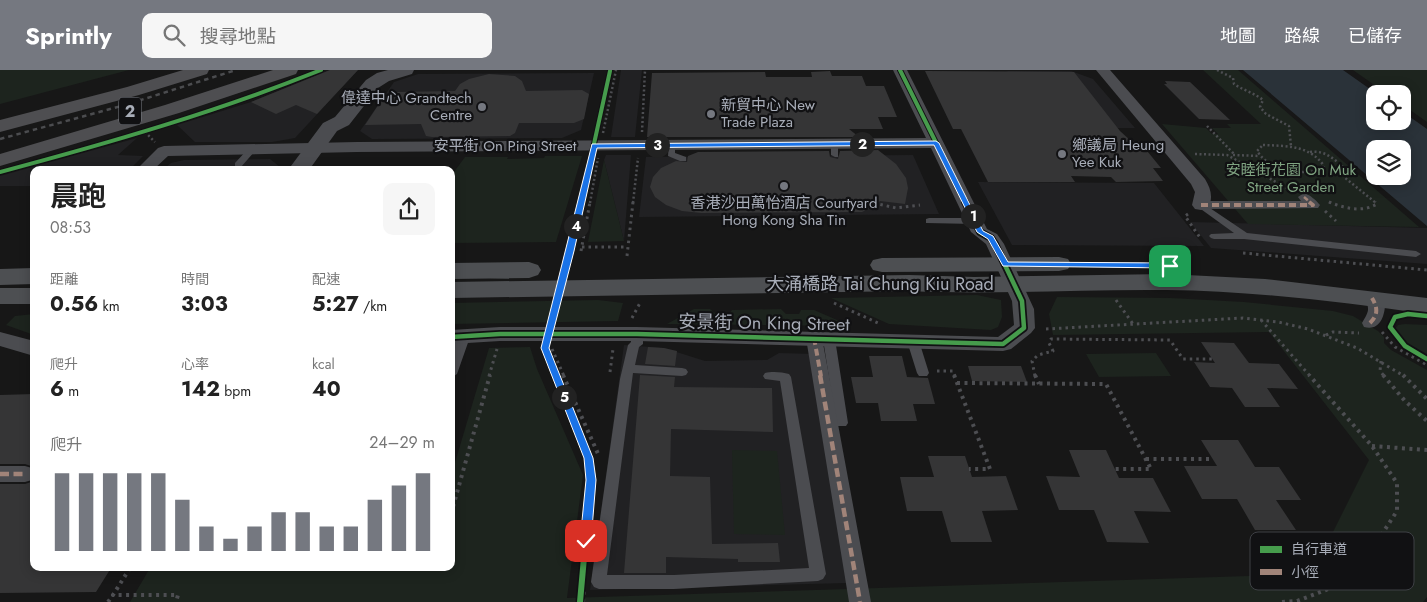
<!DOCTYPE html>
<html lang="zh-TW">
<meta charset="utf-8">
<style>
body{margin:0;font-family:Jost,"Noto Sans TC",sans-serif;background:#f6f6f6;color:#222;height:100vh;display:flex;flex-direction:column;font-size:19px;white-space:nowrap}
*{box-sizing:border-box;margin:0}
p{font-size:16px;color:#767676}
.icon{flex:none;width:28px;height:28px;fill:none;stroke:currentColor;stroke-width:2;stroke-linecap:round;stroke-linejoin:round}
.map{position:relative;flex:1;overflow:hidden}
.side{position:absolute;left:30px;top:96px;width:425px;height:405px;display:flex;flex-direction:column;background:#fff;border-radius:10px;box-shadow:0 2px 12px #0003}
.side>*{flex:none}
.fabs{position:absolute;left:1366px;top:15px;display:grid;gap:10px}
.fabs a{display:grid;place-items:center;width:45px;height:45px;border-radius:10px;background:#fff;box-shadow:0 2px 12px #0003;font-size:25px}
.pin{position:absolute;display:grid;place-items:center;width:42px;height:42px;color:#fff;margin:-21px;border-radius:10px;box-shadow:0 2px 8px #0006}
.km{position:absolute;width:25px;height:25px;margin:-12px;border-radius:50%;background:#222;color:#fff;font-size:14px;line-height:25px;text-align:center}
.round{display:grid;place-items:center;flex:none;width:52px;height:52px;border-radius:10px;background:#f6f6f6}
.head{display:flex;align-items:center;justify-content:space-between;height:85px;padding:0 20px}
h1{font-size:28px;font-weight:700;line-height:38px}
.stats{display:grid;grid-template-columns:repeat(3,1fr);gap:8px;height:85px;padding:5px 20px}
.stats div{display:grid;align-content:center}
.stats b{font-size:21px;font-weight:700}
.stats small{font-size:14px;font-weight:400}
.stats p{font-size:14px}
.chart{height:140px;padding:10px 20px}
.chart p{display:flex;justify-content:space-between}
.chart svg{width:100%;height:90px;margin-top:5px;stroke:#757880;stroke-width:6}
header{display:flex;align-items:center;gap:30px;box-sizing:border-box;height:70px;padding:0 25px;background:#757880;color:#fff}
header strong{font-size:24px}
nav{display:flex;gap:28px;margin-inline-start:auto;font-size:18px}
.search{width:350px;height:45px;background:#f6f6f6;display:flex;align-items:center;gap:12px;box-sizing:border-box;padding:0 18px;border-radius:10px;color:#767676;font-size:19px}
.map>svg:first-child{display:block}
.built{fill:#212123}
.green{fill:#1d241e}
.water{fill:#2a3239;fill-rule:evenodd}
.building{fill:#353536}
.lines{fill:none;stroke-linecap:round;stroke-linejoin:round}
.path-far2{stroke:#4d4e52;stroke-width:2.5;stroke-dasharray:2 2.5;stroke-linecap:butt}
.path-far1{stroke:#4d4e52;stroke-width:3;stroke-dasharray:2.5 4;stroke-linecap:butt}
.path{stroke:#4d4e52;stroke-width:4;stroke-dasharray:3 4.5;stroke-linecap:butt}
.service{fill:#4b4c50;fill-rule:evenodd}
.pedestrian{fill:#4b4c50;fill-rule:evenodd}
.minor{fill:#4b4c50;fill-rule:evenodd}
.tertiary{fill:#4b4c50;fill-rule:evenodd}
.primary{fill:#4d4f52;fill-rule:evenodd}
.motorway{fill:#4e4e51;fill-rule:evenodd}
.rail{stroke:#4b4c4f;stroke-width:2.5;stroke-dasharray:4.5 4;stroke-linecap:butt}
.quiet-far2{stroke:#a18479;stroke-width:2.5;stroke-dasharray:5 2.5;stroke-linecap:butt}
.quiet-far1{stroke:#a18479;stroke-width:4;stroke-dasharray:7 4;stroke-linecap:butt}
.quiet{stroke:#a18479;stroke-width:4.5;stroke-dasharray:9 4.5;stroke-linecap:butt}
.cycleway-far2-casing{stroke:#111113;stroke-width:6}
.cycleway-far1-casing{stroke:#111113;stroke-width:8}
.cycleway-casing{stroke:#111113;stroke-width:9}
.cycleway-far2{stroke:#469c4c;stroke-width:4}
.cycleway-far1{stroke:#469c4c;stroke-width:4.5}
.cycleway{stroke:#469c4c;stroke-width:6}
.route{fill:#1a73e8;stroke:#fff}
.poi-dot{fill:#757880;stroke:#111113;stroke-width:2}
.labels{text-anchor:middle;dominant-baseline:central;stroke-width:4.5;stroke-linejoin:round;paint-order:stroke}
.far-poi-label{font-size:15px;fill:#a8adb8;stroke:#111113;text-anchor:start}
.far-street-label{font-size:15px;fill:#a8adb8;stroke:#111113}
.far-park-label{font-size:15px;fill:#7fa381;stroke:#111113}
.shield{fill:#111113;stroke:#7b7e86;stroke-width:1}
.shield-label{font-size:16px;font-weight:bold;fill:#a8adb8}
.street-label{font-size:18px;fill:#a8adb8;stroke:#111113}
.key{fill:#111113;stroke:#3e4045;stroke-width:1}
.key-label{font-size:14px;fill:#a8adb8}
</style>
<header>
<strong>Sprintly</strong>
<div class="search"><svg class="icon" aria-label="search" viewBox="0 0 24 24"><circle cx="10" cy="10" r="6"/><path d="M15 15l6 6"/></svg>搜尋地點</div>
<nav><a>地圖</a><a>路線</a><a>已儲存</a></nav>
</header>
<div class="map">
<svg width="1427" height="532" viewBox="0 0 1427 532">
<rect width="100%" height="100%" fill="#171717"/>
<!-- built -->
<path class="built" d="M330,0h28l-63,68 -23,4h-77l-18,-17 74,-23z
M621,0h21l-7,67h-24z
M1007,1h64l22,8 42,49h-89z
M594,3l-13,57 -19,8 -190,1 -12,-8 34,-49 24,-8z
M137,68l-19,17 25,1 -14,14h-95v16h-34v-10z
M606,85h25l-7,86 -20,-81z
M913,85l26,59 -300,3 7,-60z
M270,89l10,8 -2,3h-116l9,-7 13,-3z
M978,112l176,1 50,63 -192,-1z
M1190,152l237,6v36l-216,-16z
M624,275l40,3 41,13 62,-1 12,-7 35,1 33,229 -257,7z"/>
<!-- green -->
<path class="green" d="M0,0h129l-129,34z
M1203,0h35l181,157 -171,-3 -86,-100 44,4 6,6h6l-6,-6h19l-4,-4h34z
M1353,0h74v52l-24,-17 -1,-11h-15z
M545,86h37l-26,86 -105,1v-67l14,-19h43l-1,2 37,-1z
M604,90l20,81 -36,1z
M977,225l24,5 1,17 -4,10 -7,3 -102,-6 -58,-26z
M1057,227l114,1 73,4 89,9 20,5 25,15 6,6v6l7,7 36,20v227l-4,5h-1293l20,-34h301v-92l38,-128 41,-1 7,22 46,106 -16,123 745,-24 57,-114 -100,-128 -216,3 -4,-21z
M598,230l25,3 -5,18 -167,3v-21z
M694,239h16l6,5 12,1 4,-5 49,-1 5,5h13l2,-4h13l37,16 -184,-2z
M34,244v21l-28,-10 9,-9z
M1405,254l22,1v31c-13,-5 -27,-14 -32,-27l3,-4z
M1156,283l15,23 -72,1 -13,-23z
M732,380l45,1 8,84 -51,-1z"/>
<!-- water -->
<path class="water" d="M1243,0h100l34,24h-2v27h27l1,-9 24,17v97zM1375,79h27v27h-27z"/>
<!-- building -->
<path class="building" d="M330,0h28l-41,44 -21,-9 -20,9 -25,-12z
M830,1l2,5h30l4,10h18l13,31h-19l5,12h-34l10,8h-212l5,-64 113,-1 1,5h46l-1,-5z
M925,1l149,1 46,59 11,10h8l22,27h-8l10,13 -47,1 -5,-5 -40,-1 4,6h-87l-27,-53h-8z
M489,4l26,2 7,5 4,10 56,-1 7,4 -5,25 -10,4h-55l-4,10 -5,3 -78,1 -6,-1 -5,-12 -56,1 20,-30 10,-3 60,-1 5,-7 9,-5z
M1165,11l25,1 40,38 -31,-1 -35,-35h3z
M878,80l18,14 10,14 2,10 -3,16 -25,-3 -8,6 -10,5 -161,1 -19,-2 -16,-6 -11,-8 -5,-10 3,-10 8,-9 15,-7 11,1 1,-6 10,-4 131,-1 1,6 8,2 2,-8z
M1201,272l33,1 15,20 30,1 19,25 -31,-1 13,19h-35l-13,-19 -22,-1 -16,-25 21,1z
M648,277l16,1 13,3 -2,15 -30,-2z
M869,286h33l5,21 21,1 7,26h-22l4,17h-36l-3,-18h-22l-5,-26h22z
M968,296h53l6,16 -55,-1z
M640,305l35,2 -1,10 98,1 1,44 -102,-3 -1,47 40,1 2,67 66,-1 2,19h-42v-3l-72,-2v16h-42z
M34,324v73l-9,-3h-25v-69z
M1201,370h37l17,27h24l22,33h-25l20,30h-41l-18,-31h-35l-18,-33h33z
M1069,380h37l13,28h34l18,34 -37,-1 15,32 -42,-1 -13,-32h-35l-13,-34 34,1z
M928,386h37l7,21 34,-1 12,34 -36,1 10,31h-41l-9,-31h-35l-7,-34h34z
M34,411v87h77l-15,24 -96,1v-109h25z"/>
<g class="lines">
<!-- path-far2 -->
<path class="path-far2" d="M1217,0l16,8 1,6c9,6 20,9 29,16l-3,7 6,7 23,12 2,20
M1207,56l28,29
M145,62l10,10
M642,62l3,-62
M603,63l13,-63
M1263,75c23,1 47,0 61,21l-2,4c-23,5 -51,2 -65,-19z
M1310,82c14,-2 23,6 33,15l1,10 32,26
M1195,84l32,1 65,36
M1233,85l26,1
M1329,132l2,1
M590,133l8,-45
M633,133l5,-45"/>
<!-- path-far1 -->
<path class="path-far1" d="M1329,132c15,6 33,11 48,2l-2,-2
M874,133l22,5 24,-3
M1325,141l11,10
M1188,144l-3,2 16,23
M582,177h45
M581,181l9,-49
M1243,183l184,17
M627,186l6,-54
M1116,230l17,24
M834,233l44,20
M632,248l8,-15
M1261,250l49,56
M1046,259l197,-11 35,4 30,7 49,19 47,28
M1382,262l13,15 32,18
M1326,265l7,-3 26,1
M552,279l12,27
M1381,291l-1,10 4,5
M937,301h16l2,5
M610,302l3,-23
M489,306l8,-27
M1035,306l-3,-15 6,-6 15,-4 -4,-8 2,-4 119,1 13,19h30"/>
<!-- path -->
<path class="path" d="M563,305l36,81
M954,305l36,94h-21
M1035,305l4,9
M1383,305l22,26 22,20
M1403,305l24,24
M957,313l149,1 45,85h-37
M1372,376l55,4
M1146,389h67
M451,444l39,-139
M130,498l-17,27h65l-2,7
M108,532l5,-7
M583,532l1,-13
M1282,532l15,-1 55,-21 45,-69v-28l-25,-37 -63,-71"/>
<!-- service -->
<path class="service" d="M831,72l7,2v13h-3l-4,-2z
M669,73h6v10l11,4v4h-6l-12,-5z
M248,79h3l4,2 -14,16h-6v-4z
M1201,132l46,31 169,18 5,3 -5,3 -172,-18h-30l-3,-1 -2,-2 2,-2 23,-1 -36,-26 -2,-2z
M929,148h46l5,3 -5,3 -49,-1v-4z
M637,260l6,4v10l-4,3 -4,18 47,3 4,1 2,3 -2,3 -4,1 -49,-3 -26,202h67l135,-7 -29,-187 -15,-2 -2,-3 2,-3c7,-2 17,-1 24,1l2,3 35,197 -3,5 -5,2 -144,8h-75l-5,-2 -3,-5 29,-203 8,-34 3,-3v-8z
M464,263l6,4 -13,37 -6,4c0,-11 0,-41 13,-45z
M829,265l6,4 13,84 -2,3h-8l-2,-3 -13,-84z
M913,267l6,4 10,32 -2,3h-8l-2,-3 -10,-32z"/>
<!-- pedestrian -->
<path class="pedestrian" d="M1304,123c6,2 12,7 16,12l-2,3 -117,1 -7,-4 7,-4h100l-3,-4z
M1372,223l5,2 8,11c-1,12 -6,25 -21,21l-2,-4c6,-10 9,-14 2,-25l3,-3z
M814,263l6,1 2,4 49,264h-22l-43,-264 2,-4z
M0,396h25l7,2 2,8 -2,4 -7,2h-25z"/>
<!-- minor -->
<path class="minor" d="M893,0h14l80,159 10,5 7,10 30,65 1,19 -4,5 -20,16 -8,2 -366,-10h-137l-49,3v-14l49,-3h137l361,10 16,-12 -2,-24 -26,-57 -15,-12 -40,-84 -574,4 -189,4 -15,14h-17l22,-22 6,-2 193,-4 569,-4z
M1096,0h14l95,109c6,10 9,20 2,30l-6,1 -6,-1 -3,-4 3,-13 -4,-8z
M0,262l34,9v15l-34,-10z"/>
<!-- tertiary -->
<path class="tertiary" d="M388,0h26l-2,4 -23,7 -11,7 -29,37 -12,6 -28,39h-21l35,-47 12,-6 31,-37 11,-7z"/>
<!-- primary -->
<path class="primary" d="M1059,187l9,2 3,5 -3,5 -9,2 -177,1 -9,-2 -3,-5 3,-5 9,-2z
M529,192l9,3 3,5 -3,5 -9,3 -78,1v-16z
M34,198v16l-34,1v-16z
M1167,204l98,5 162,19v16c-86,-12 -173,-23 -260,-24 -86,-1 -172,5 -258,1l-458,7v-16l458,-7 65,2z
M0,218h34v16h-34z"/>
<!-- motorway -->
<path class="motorway" d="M183,0h26l-2,4 -68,21 -139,37v-12l127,-33z
M273,0h25l-2,4 -117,39 -179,53v-12l165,-49z"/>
<!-- rail -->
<path class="rail" d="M0,69l125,-34 111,-35"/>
<!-- quiet-far2 -->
<path class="quiet-far2" d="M1304,127l7,6"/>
<!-- quiet-far1 -->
<path class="quiet-far1" d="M1201,135h112l-4,-3
M1370,253c8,-8 8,-15 2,-25
M814,268l7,38"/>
<!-- quiet -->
<path class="quiet" d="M820,305l40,227
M0,404h25"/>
<!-- cycleway-far2 casing -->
<g class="cycleway-far2-casing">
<path id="cycleway-far2" d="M900,0l66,133
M0,102c109,-29 216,-60 321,-102
M581,133l29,-132"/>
</g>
<!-- cycleway-far1 casing -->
<g class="cycleway-far1-casing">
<path id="cycleway-far1" d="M1427,246l-19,-2 -13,3 -5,10 15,19 22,13
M451,267l49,-3h137l366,10 21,-16 -2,-27 -27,-57 -4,-6 -11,-6 -15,-30
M556,306l-11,-28 36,-146"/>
</g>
<!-- cycleway casing -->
<g class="cycleway-casing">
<path id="cycleway" d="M555,305l33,83 3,22 -11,122"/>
</g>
<!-- cycleway-far2 -->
<use href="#cycleway-far2" class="cycleway-far2"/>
<!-- cycleway-far1 -->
<use href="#cycleway-far1" class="cycleway-far1"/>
<!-- cycleway -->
<use href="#cycleway" class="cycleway"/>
</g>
<!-- route -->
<path class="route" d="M936,71l3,2 44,88 10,5 15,26 162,1 4,3 -4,2 -167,-2 -15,-27 -11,-7 -43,-87 -337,3 -23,103 -25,97 44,110 3,22 -5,61 -2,3h-7l-2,-3 6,-61 -2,-22 -43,-110 51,-204z"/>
<!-- markers -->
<g class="poi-dot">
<circle cx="482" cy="37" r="5"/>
<circle cx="711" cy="44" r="5"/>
<circle cx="1062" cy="84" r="5"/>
<circle cx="784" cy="116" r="5"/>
</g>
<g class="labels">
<!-- far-poi labels -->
<g class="far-poi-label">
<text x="472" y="28" text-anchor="end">偉達中心 Grandtech<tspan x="472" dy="17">Centre</tspan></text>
<text x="721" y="35">新貿中心 New<tspan x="721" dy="17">Trade Plaza</tspan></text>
<text x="1072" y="75">鄉議局 Heung<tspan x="1072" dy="17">Yee Kuk</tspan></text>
<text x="784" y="133" text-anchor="middle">香港沙田萬怡酒店 Courtyard<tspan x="784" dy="17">Hong Kong Sha Tin</tspan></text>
</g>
<!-- far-street labels -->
<g class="far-street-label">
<text x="505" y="76">安平街 On Ping Street</text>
</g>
<!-- far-park labels -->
<g class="far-park-label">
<text x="1291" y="100">安睦街花園 On Muk<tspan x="1291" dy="17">Street Garden</tspan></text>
</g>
<!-- shield labels -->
<rect class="shield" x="119" y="27.5" width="22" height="27" rx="4"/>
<g class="shield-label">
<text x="130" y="41">2</text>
</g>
<!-- street labels -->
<g class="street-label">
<text x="880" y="214">大涌橋路 Tai Chung Kiu Road</text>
<text transform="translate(764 253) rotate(1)">安景街 On King Street</text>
</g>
</g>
<!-- legend -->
<rect x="1250" y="462" width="164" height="58" rx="8" class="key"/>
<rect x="1260" y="476" width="22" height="7" fill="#469c4c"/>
<rect x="1260" y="499" width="22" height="6" fill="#a18479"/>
<g class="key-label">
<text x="1291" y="484">自行車道</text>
<text x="1291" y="507">小徑</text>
</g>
</svg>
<div class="fabs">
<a><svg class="icon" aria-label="locate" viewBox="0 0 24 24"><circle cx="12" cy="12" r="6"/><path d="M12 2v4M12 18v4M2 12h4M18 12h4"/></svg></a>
<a><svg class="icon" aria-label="layers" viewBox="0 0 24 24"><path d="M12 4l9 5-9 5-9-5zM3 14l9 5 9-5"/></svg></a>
</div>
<div class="pin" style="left:1170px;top:196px;background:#1e9e55"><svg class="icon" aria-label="arrive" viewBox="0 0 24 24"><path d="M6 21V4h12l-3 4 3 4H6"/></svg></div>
<div class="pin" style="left:586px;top:471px;background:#d93025"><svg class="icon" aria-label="check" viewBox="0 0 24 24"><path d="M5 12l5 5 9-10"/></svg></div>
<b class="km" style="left:973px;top:146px">1</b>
<b class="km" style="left:862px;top:74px">2</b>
<b class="km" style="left:657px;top:75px">3</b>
<b class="km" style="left:576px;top:156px">4</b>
<b class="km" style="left:564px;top:327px">5</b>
<section class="side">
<div class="head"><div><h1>晨跑</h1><p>08:53</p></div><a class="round"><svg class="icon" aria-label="share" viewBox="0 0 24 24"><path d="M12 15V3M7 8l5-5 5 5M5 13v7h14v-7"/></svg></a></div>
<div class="stats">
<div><p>距離</p><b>0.56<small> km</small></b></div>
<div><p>時間</p><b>3:03</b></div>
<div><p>配速</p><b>5:27<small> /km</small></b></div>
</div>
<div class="stats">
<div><p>爬升</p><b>6<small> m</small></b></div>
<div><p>心率</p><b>142<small> bpm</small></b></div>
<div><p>kcal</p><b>40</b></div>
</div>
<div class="chart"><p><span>爬升</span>24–29 m</p>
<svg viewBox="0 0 160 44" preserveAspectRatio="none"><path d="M5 44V6M15 44V6M25 44V6M35 44V6M45 44V6M55 44V19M65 44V32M75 44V38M85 44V32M95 44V25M105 44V25M115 44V32M125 44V32M135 44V19M145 44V12M155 44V6"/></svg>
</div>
</section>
</div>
